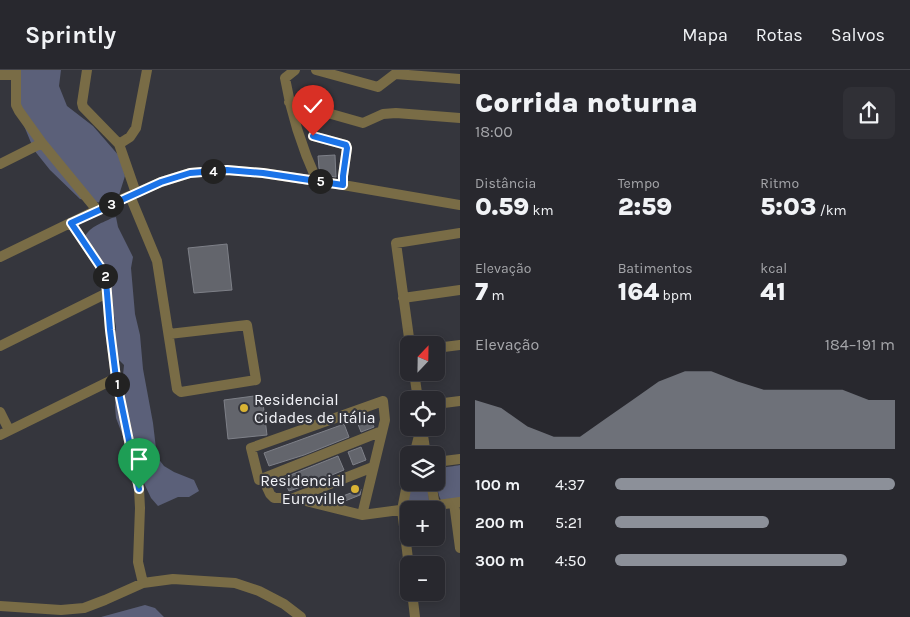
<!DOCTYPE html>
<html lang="pt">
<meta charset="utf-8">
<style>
body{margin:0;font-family:Karla,sans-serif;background:#303036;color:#f1f3f6;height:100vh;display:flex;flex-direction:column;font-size:19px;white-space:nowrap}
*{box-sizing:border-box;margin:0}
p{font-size:16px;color:#a5a6aa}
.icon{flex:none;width:28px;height:28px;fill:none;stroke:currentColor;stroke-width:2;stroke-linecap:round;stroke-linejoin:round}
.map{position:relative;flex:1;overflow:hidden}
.side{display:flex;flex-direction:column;background:#28282e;width:450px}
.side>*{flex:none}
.needle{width:32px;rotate:22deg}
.tools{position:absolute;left:400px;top:266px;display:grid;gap:10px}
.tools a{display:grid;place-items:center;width:45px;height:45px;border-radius:8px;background:#28282e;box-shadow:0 2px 12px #0003,0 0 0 1px #44444a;font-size:25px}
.pin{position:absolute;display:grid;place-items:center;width:42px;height:42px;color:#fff;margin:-51px -21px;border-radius:50% 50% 50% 0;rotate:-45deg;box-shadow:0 0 5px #0007}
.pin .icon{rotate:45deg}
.km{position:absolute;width:25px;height:25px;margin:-12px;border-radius:50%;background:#222;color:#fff;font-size:14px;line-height:25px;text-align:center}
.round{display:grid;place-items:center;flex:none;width:52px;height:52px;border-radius:8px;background:#303036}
.overview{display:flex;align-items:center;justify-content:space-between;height:85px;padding:0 15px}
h1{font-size:28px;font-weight:800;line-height:38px}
.stats{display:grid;grid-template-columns:repeat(3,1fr);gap:8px;height:85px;padding:5px 15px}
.stats div{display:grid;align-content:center}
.stats b{font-size:25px;font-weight:800}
.stats small{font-size:14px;font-weight:400}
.stats p{font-size:14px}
.chart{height:140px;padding:10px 15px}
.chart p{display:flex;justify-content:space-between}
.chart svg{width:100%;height:90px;margin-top:5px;fill:#8c9099;opacity:.7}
ul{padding:0 15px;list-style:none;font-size:16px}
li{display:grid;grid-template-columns:80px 60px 1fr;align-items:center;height:38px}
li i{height:12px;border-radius:6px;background:#8c9099}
header{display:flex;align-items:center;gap:30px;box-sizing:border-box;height:70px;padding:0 25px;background:#28282e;border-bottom:1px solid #44444a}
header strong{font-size:24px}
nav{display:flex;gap:28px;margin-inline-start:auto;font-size:18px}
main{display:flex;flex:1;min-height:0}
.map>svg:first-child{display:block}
.green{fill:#5b6079}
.building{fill:#63656c;stroke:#7e8088}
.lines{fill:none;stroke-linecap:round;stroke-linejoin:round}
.minor{stroke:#796c46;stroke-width:10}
.route-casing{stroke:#fff;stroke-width:10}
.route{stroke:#1a73e8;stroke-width:6}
.poi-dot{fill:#d9b334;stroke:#35363d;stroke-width:2}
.labels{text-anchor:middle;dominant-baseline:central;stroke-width:4.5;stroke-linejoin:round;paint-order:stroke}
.poi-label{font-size:16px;fill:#f2f3f8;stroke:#35363d;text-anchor:start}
</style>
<header>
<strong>Sprintly</strong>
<nav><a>Mapa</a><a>Rotas</a><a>Salvos</a></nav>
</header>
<main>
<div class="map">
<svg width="460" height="547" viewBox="0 0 460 547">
<rect width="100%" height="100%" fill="#35363d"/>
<!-- green -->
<path class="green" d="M13,0h48l-2,16 8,20 26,20 27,31 5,19 -6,19 -17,8 -22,-4 -30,-29 -16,-20 -19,-46z
M116,147l2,10 15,30 -2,11 4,46 5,21 3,34 10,54 4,34 7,9 10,6 20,8 5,11 -10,6h-11l-20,9 -7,-8 -23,-49 -12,-31 -1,-12 1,-21 7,-10 1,-10 -8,-8 -2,-19 2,-11 -4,-22 -18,-40 -13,-19c4,-13 8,-17 20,-23 6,-2 9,-5 15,-6z
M460,395v34l-19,1c-3,-5 -3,-10 -4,-16 -2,-19 8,-16 23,-19z
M410,413h18l1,18 -4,4h-12c-8,-6 -4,-14 -3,-22z
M145,535l10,3 9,9h-63z"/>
<!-- building -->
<path class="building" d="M335,85l1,22 -14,-2 -3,-7 -1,-12z
M227,174l5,46 -38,3 -6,-45z
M262,325l5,40 -39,4 -4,-39z
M369,344l5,13 -13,5 -5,-13z
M344,354l5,13 -45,18 -35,11 -5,-13z
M361,377l5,13 -13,5 -5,-13z
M338,386l6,14 -34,14 -21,7 -6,-13z
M361,419l-1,6 -15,6 -2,-5z"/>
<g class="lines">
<!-- minor -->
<path class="minor" d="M16,0v35l3,6 23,32 55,67
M87,0l-5,33 1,4 36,37 17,49
M295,0l-10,8c6,36 17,70 32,103
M316,0l62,17 17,-13 65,5
M0,5h16
M289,32l74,21 20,-9 13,-1 64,5
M313,66l33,9 1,3 -4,28v9
M119,74l11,-7 6,-9 11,-58
M0,94l42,-21
M130,126l27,65 20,128 4,3 75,-12 -9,-55 -78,9
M71,153l31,46 4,12 4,49 6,48 23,111 1,19 -2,54 5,21
M0,187l97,-47 64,-28 29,-9 37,-3 36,3 80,12 117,20
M403,228l57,-8
M410,275l-14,-102 64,-10
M0,276l107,-53
M436,278l24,-3
M414,302l4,28
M436,334l24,-3
M0,342l9,18
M422,359l4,26
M0,365l116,-57
M414,385l7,-27
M436,392l24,-3
M409,404l-7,36 7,57
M263,409l7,15 4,4h20l68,17 98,-13
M431,412l4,24
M294,428l79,-31
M454,433l6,45
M362,445l23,-95 -2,-19 -132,47 8,32 123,-49
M412,522l3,25
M0,536l61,4 23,-2 21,-8 38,-17 30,-4 62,4 24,8 25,13 17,13"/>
</g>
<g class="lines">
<!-- route casing -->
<g class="route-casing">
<path id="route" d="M139,419l-23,-111 -6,-48 -4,-49 -4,-12 -31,-46 90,-41 29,-9 37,-3 36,3 80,12v-9l4,-28 -1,-3 -33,-9"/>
</g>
<!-- route -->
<use href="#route" class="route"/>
</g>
<!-- markers -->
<g class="poi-dot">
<circle cx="244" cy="338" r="5"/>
<circle cx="355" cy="419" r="5"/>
</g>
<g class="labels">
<!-- poi labels -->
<g class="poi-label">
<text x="254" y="329">Residencial<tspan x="254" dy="18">Cidades de Itália</tspan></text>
<text x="345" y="410" text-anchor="end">Residencial<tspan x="345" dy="18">Euroville</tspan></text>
</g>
</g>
</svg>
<div class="tools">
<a><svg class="needle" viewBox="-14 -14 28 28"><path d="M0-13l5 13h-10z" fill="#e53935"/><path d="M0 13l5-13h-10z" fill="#a5a6aa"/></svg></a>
<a><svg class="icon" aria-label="locate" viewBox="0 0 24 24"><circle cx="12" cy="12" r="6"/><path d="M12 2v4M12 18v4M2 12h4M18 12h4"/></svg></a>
<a><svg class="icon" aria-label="layers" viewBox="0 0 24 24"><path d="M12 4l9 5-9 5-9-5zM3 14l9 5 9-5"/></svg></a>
<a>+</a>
<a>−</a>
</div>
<div class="pin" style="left:139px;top:419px;background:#1e9e55"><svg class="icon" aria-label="arrive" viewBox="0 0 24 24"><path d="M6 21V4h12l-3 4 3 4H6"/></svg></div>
<div class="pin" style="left:313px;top:66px;background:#d93025"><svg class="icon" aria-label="check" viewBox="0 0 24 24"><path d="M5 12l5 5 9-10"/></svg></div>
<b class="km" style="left:117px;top:314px">1</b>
<b class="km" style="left:105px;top:206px">2</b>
<b class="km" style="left:111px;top:134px">3</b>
<b class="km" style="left:213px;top:101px">4</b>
<b class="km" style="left:320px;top:111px">5</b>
</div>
<section class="side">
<div class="overview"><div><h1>Corrida noturna</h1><p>18:00</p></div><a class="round"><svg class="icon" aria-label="share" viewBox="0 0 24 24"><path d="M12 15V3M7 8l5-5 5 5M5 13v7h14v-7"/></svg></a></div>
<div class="stats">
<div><p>Distância</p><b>0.59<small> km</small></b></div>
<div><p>Tempo</p><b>2:59</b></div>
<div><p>Ritmo</p><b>5:03<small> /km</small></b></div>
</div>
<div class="stats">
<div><p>Elevação</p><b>7<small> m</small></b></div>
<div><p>Batimentos</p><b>164<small> bpm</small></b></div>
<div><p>kcal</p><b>41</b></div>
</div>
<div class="chart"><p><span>Elevação</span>184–191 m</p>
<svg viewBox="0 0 160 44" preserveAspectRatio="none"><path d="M0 44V20L10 24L20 33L30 38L40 38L50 29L60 20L70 11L80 6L90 6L100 11L110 15L120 15L130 15L140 15L150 20L160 20V44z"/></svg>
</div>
<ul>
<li><b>100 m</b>4:37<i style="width:100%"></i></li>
<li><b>200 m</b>5:21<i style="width:55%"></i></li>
<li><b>300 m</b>4:50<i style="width:83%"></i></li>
</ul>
</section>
</main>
